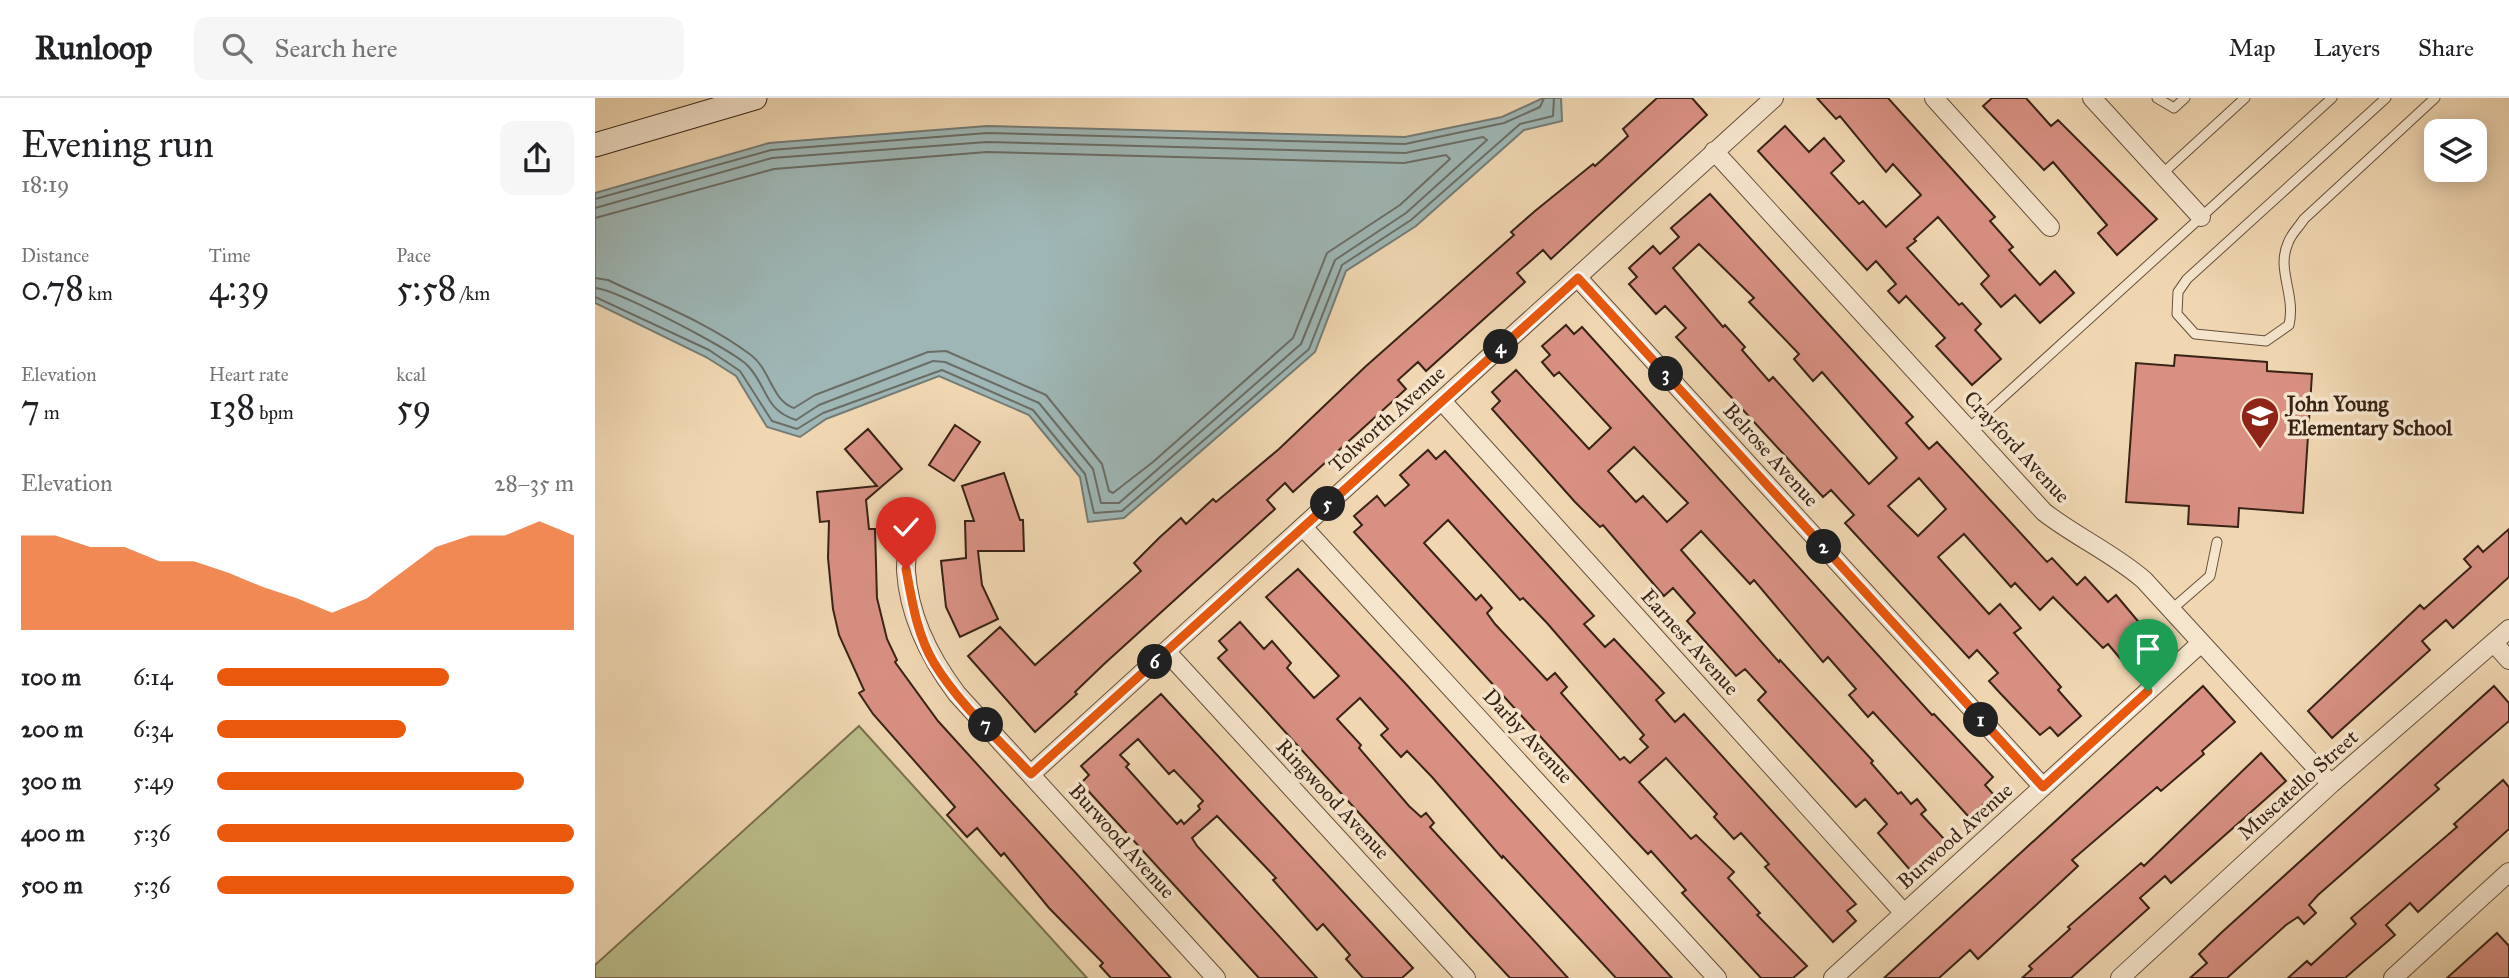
<!DOCTYPE html>
<meta charset="utf-8">
<style>
body{margin:0;font-family:"IM FELL Great Primer",serif;background:#f6f6f6;color:#202124;height:100vh;display:flex;flex-direction:column;font-size:26px;white-space:nowrap}
*{box-sizing:border-box;margin:0}
p{font-size:23px;color:#757577}
.icon{flex:none;width:38px;height:38px;fill:none;stroke:currentColor;stroke-width:2;stroke-linecap:round;stroke-linejoin:round}
.map{position:relative;flex:1;overflow:hidden}
.sheet{display:flex;flex-direction:column;background:#fff;width:595px}
.sheet>*{flex:none}
.controls{position:absolute;left:1829px;top:21px;display:grid;gap:14px}
.controls a{display:grid;place-items:center;width:63px;height:63px;border-radius:14px;background:#fff;box-shadow:0 4px 18px #0003;font-size:35px}
.pin{position:absolute;display:grid;place-items:center;width:60px;height:60px;color:#fff;margin:-72px -30px;border-radius:50% 50% 50% 0;rotate:-45deg;box-shadow:0 0 7px #0007}
.pin .icon{rotate:45deg}
.km{position:absolute;width:35px;height:35px;margin:-18px;border-radius:50%;background:#222;color:#fff;font-size:19px;line-height:35px;text-align:center}
.round{display:grid;place-items:center;flex:none;width:74px;height:74px;border-radius:14px;background:#f6f6f6}
.summary{display:flex;align-items:center;justify-content:space-between;height:119px;padding:0 21px}
h1{font-size:38px;font-weight:600;line-height:52px}
.figures{display:grid;grid-template-columns:repeat(3,1fr);gap:10px;height:119px;padding:7px 21px}
.figures div{display:grid;align-content:center}
.figures b{font-size:35px;font-weight:600}
.figures small{font-size:19px;font-weight:400}
.figures p{font-size:19px}
.chart{height:196px;padding:14px 21px}
.chart p{display:flex;justify-content:space-between}
.chart svg{width:100%;height:126px;margin-top:7px;fill:#ea580c;opacity:.7}
ul{padding:0 21px;list-style:none;font-size:23px}
li{display:grid;grid-template-columns:112px 84px 1fr;align-items:center;height:52px}
li i{height:18px;border-radius:9px;background:#ea580c}
header{display:flex;align-items:center;gap:42px;box-sizing:border-box;height:98px;padding:0 35px;background:#fff;border-bottom:2px solid #e0e0e0}
header strong{font-size:33px}
nav{display:flex;gap:38px;margin-inline-start:auto;font-size:24px}
.search{width:490px;height:63px;background:#f6f6f6;display:flex;align-items:center;gap:18px;box-sizing:border-box;padding:0 24px;border-radius:14px;color:#757577;font-size:26px}
main{display:flex;flex:1;min-height:0}
.map>svg:first-child{display:block}
.green{fill:#bbbe8b;stroke:#7a7050;stroke-width:2}
.water{fill:#9eb7b6;stroke:#757c76;stroke-width:2}
.lines{fill:none;stroke-linecap:round;stroke-linejoin:round}
.shore{stroke:#6b6d66;stroke-width:2}
.building{fill:#d99083;stroke:#382316;stroke-width:2;fill-rule:evenodd}
.lane-casing{stroke:#66503d;stroke-width:11}
.street-casing{stroke:#66503d;stroke-width:20}
.secondary-casing{stroke:#382316;stroke-width:25}
.lane{stroke:#f5e5cd;stroke-width:9}
.street{stroke:#f5e5cd;stroke-width:18}
.secondary{stroke:#f5e5cd;stroke-width:23}
.route-casing{stroke:#fff;stroke-width:14}
.route{stroke:#ea580c;stroke-width:9}
.labels{text-anchor:middle;dominant-baseline:central;stroke-width:7;stroke-linejoin:round;paint-order:stroke}
.poi-label{font-size:21px;font-weight:bold;fill:#382316;stroke:#f5e5cd;text-anchor:start}
.street-label{font-size:21px;fill:#382316;stroke:#f5e5cd}
</style>
<header>
<strong>Runloop</strong>
<div class="search"><svg class="icon" aria-label="search" viewBox="0 0 24 24"><circle cx="10" cy="10" r="6"/><path d="M15 15l6 6"/></svg>Search here</div>
<nav><a>Map</a><a>Layers</a><a>Share</a></nav>
</header>
<main>
<section class="sheet">
<div class="summary"><div><h1>Evening run</h1><p>18:19</p></div><a class="round"><svg class="icon" aria-label="share" viewBox="0 0 24 24"><path d="M12 15V3M7 8l5-5 5 5M5 13v7h14v-7"/></svg></a></div>
<div class="figures">
<div><p>Distance</p><b>0.78<small> km</small></b></div>
<div><p>Time</p><b>4:39</b></div>
<div><p>Pace</p><b>5:58<small> /km</small></b></div>
</div>
<div class="figures">
<div><p>Elevation</p><b>7<small> m</small></b></div>
<div><p>Heart rate</p><b>138<small> bpm</small></b></div>
<div><p>kcal</p><b>59</b></div>
</div>
<div class="chart"><p><span>Elevation</span>28–35 m</p>
<svg viewBox="0 0 160 44" preserveAspectRatio="none"><path d="M0 44V11L10 11L20 15L30 15L40 20L50 20L60 24L70 29L80 33L90 38L100 33L110 24L120 15L130 11L140 11L150 6L160 11V44z"/></svg>
</div>
<ul>
<li><b>100 m</b>6:14<i style="width:65%"></i></li>
<li><b>200 m</b>6:34<i style="width:53%"></i></li>
<li><b>300 m</b>5:49<i style="width:86%"></i></li>
<li><b>400 m</b>5:36<i style="width:100%"></i></li>
<li><b>500 m</b>5:36<i style="width:100%"></i></li>
</ul>
</section>
<div class="map">
<svg width="1914" height="880" viewBox="0 0 1914 880">
<rect width="100%" height="100%" fill="#f0d7b2"/>
<filter id="stains"><feTurbulence type="fractalNoise" baseFrequency=".00286" numOctaves="4"/><feColorMatrix values="0 0 0 0 .2 0 0 0 0 .09 0 0 0 0 .02 0 0 0 .5 -.17"/></filter>
<radialGradient id="worn" r=".72"><stop offset=".6" stop-color="#630" stop-opacity="0"/><stop offset="1" stop-color="#630" stop-opacity=".3"/></radialGradient>
<!-- green -->
<path class="green" d="M264,628l228,252h-492v-13z"/>
<!-- water -->
<path class="water" d="M948,0h18l1,23 -38,9 -108,96 -70,45 -31,81 -191,166 -36,4 -8,-45 -51,-62 -90,-39 -113,43 -26,18 -33,-10 -31,-51 -30,-19 -111,-54v-110l174,-50 218,-17 418,11 97,-20z"/>
<g class="lines">
<!-- shore -->
<path class="shore" d="M0,101l176,-49 216,-17 418,11 99,-21 36,-16 4,-9
M0,110l177,-50 215,-16 418,11 78,-16 4,3 -81,73 -71,47 -34,84 -182,159h-18l-8,-34 -54,-66 -94,-41 -12,-1 -114,44 -23,15c-32,-10 -28,-33 -48,-54 -15,-16 -133,-77 -153,-78
M0,120l179,-49 213,-17 417,11 42,-8 4,4 -50,46 -73,48 -34,85 -140,124 -40,31 -4,-2 -7,-27 -56,-69 -100,-44 -18,1 -113,43 -21,13c-22,-7 -24,-39 -43,-53 -42,-32 -95,-52 -143,-75l-13,-2
M0,199l114,53 31,21 32,50 25,8 26,-16 119,-43 91,40 52,64 9,39 28,-2 187,-162 33,-84 69,-45 109,-96 33,-8 1,-18"/>
</g>
<!-- building -->
<path class="building" d="M1062,0h35l15,17 -156,144 -8,-9 -26,23 8,9 -99,89 -8,-9 -20,18 8,9 -113,103 -8,-9 -18,17 8,9 -172,156 -28,27 2,2 -42,38 -67,-76 32,-29 35,38 106,-94 -7,-8 25,-25 22,-20 5,6 27,-25 3,3 63,-53 86,-82 149,-132 -3,-3 24,-21 58,-47 2,2 33,-30 -5,-7z
M1222,0h71l107,119 -5,4 23,26 -4,3 31,35 15,-14 19,22 -34,30 -25,-28 -14,12 -20,-23 8,-8 -51,-59 -24,22 2,2 -9,7 52,57 3,-2 19,21 -6,6 26,29 -29,26 -36,-39 9,-8 -39,-42 -7,7 -11,-12 8,-7 -20,-23 -9,9 -109,-119 27,-25 24,26 15,-14 20,23 -13,12 28,31 4,-3 23,26 35,-32 -28,-31 -7,8 -46,-56 -4,3z
M1397,0h34l25,28 7,-6 99,99 -40,36 -19,-22 9,-8 -54,-63 -9,8 -61,-64z
M1115,96l203,223 -7,6 23,26 8,-7 110,120 5,-4 25,27 8,-8 23,25 8,-7 42,50 -28,25 -22,-26 -5,4 -50,-51 -13,13 -25,-27 -4,4 -47,-53 -26,23 51,57 11,-10 21,24 -7,5 47,54 -3,3 23,26 -23,20 -8,-9 -10,8 -40,-42 -11,-12 9,-8 -21,-23 -8,8 -124,-135 9,-8 -23,-25 -8,7 -147,-160 10,-9 -21,-22 -9,8 -27,-30 8,-7 -8,-9 24,-22 7,8 19,-17 -8,-9zM1104,146l55,54 -5,4 50,52 -5,5 19,22 9,-9 75,86 -28,26 -96,-107 -4,4 -27,-31 3,-3 -20,-22 -2,2 -50,-59zM1324,380l27,31 -28,27 -30,-30z
M971,227l8,9 8,-7 350,388 2,-1 59,63 -8,8 9,10 -25,22 -96,-105 -5,5 -19,-22 7,-6 -28,-32 -5,5 -69,-82 -4,4 -49,-53 -20,19 98,112 1,-2 93,101 -2,2 27,31 3,-2 10,12 6,-5 9,11 -5,4 24,26 -34,31 -33,-38 9,-9 -22,-25 -9,8 -88,-96 -10,-11 8,-8 -21,-23 -9,7 -49,-55 8,-8 -22,-25 -9,8 -61,-71 -3,2 -25,-25 -83,-93 8,-8 -8,-9 24,-22 73,79 22,-21 -52,-56 -5,4 -12,-14 8,-7 -8,-9zM1039,349l54,56 -21,19 -24,-26 -7,6 -28,-31z
M1580,257l92,7v9l45,3 -9,139 -64,-5 -1,19 -50,-3 1,-18 -63,-4 10,-139 38,3z
M360,327l25,17 -26,39 -25,-16z
M273,331l34,40 -36,31 3,29h6l2,69 10,41 10,21 -2,2 43,59 233,257h-60l-11,-12 3,-3 -54,-55 -45,-55 -3,3 -24,-28 -10,9 -20,-22 8,-8 -82,-93 -14,-21 5,-3 -25,-55 -6,-26 -5,-51 1,-37 -9,1 -3,-30 60,-6 -32,-37z
M833,352l8,9 9,-8 149,165 -10,8 21,23 9,-8 50,54 -8,7 19,22 9,-8 172,190 -9,7 9,10 -23,21 -68,-75 4,-3 -28,-31 -7,6 -20,-22 3,-3 -51,-56 -27,24 52,57 5,-4 38,37 -6,6 32,35 -3,2 50,51 -14,12h-32l-79,-85 4,-3 -35,-39 -3,3 -17,-18 -277,-304 8,-7 -8,-9 23,-20 8,10 24,-21 -9,-10zM853,422l72,80 3,-2 24,25 97,112 -4,4 8,8 -18,16 -6,-6 -4,3 -59,-67 6,-6 -12,-14 -8,7 -52,-56 -8,-11 5,-5 -11,-13 -5,5 -52,-57z
M409,375l16,47h3l1,31h-46l4,34 16,34 -38,18 -14,-30 -5,-46 25,-3 -1,-37h9l-12,-35z
M1914,431v48l-56,51 -7,-8 -24,21 8,9 -98,88 -24,-27 112,-106 4,4 47,-42 -7,-8 14,-13 5,6z
M703,471l107,114 267,295h-56l-113,-122 -1,2 -70,-81 -25,-26 -6,6 -20,-22 7,-6 -28,-31 -23,21 24,26 -2,3 50,58 12,11 5,-4 8,10 -4,4 138,151h-58l-40,-43 -252,-277 9,-8 -8,-9 21,-19 24,27 8,-8 19,22 -4,5 27,30 25,-22 -73,-79z
M1608,588l32,36 -33,29 2,3 -43,37 -4,-4 -85,73 6,6 -100,93 -8,-9 -31,28h-55z
M1899,588l15,17v18l-74,64 4,4 -121,106 -9,10 7,8 -12,11 -6,-7 -12,8 -59,53h-37l17,-15 -8,-9 22,-21z
M566,596l252,274 -11,10h-39l-17,-19 4,-4 -27,-31 -6,6 -44,-50 3,-2 -59,-62 -25,22 5,8 120,132h-58l-178,-195 8,-8 -8,-9zM543,641l31,35 5,-4 29,31 -5,5 2,3 -16,15 -3,-4 -4,4 -51,-57 3,-3 -9,-9z
M1666,655l25,28 -115,102 -6,-7 -25,22 9,10 -78,70h-49l10,-9 -3,-3 41,-37 -2,-2 73,-64 3,3z
M1908,682l6,7v42l-91,83 -8,-9 -24,22 9,10 -50,43h-57l19,-17 4,4 45,-41 -5,-6 106,-91 -3,-3z
M1902,835l12,13v32h-62z"/>
<g class="lines">
<!-- lane casing -->
<g class="lane-casing">
<path id="lane" d="M1562,0l17,10 11,-10
M1791,0l-199,181 -9,13 -1,22 18,20 71,7 23,-16c7,-31 -13,-55 -1,-82 3,-9 11,-16 16,-24l131,-121
M1567,76l83,-76
M1373,331l364,-331
M1576,512l39,-34 7,-34"/>
</g>
<!-- street casing -->
<g class="street-casing">
<path id="street" d="M1339,0l116,129
M1497,0l109,119
M1119,53l330,361c32,25 69,41 100,68l187,204
M983,180l465,509
M847,303l461,511
M321,414c-3,18 -11,40 -10,59 3,46 24,87 51,123l259,284
M708,429l414,451
M1899,545l15,17
M571,553l300,327
M436,676l743,-676
M1238,880l368,-335
M1525,880l211,-194 178,-155
M1798,880l116,-106"/>
</g>
<!-- secondary casing -->
<g class="secondary-casing">
<path id="secondary" d="M0,47l160,-47"/>
</g>
<!-- lane -->
<use href="#lane" class="lane"/>
<!-- street -->
<use href="#street" class="street"/>
<!-- secondary -->
<use href="#secondary" class="secondary"/>
</g>
<g class="lines">
<!-- route casing -->
<g class="route-casing">
<path id="route" d="M311,471c6,32 11,66 28,94 25,41 64,76 97,111l547,-496 465,509 105,-96"/>
</g>
<!-- route -->
<use href="#route" class="route"/>
</g>
<!-- icons -->
<defs>
<g id="school-pin" transform="scale(2.0125)"><path d="M0 17L-7.5 6A9.5 9.5 0 1 1 7.5 6Z" fill="#8f2418" stroke="#f5e5cd"/><path d="M0-5L7-2L0 1L-7-2ZM-4 1L0 2.5L4 1V4Q0 6-4 4Z" fill="#fff"/></g>
</defs>
<g fill-rule="evenodd">
<use href="#school-pin" x="1665" y="318"/>
</g>
<g class="labels">
<!-- poi labels -->
<g class="poi-label">
<text x="1692" y="306">John Young<tspan x="1692" dy="24">Elementary School</tspan></text>
</g>
<!-- street labels -->
<g class="street-label">
<text transform="translate(792 321) rotate(-42)">Tolworth Avenue</text>
<text transform="translate(1422 349) rotate(47)">Crayford Avenue</text>
<text transform="translate(1176 357) rotate(48)">Belrose Avenue</text>
<text transform="translate(1095 544) rotate(48)">Earnest Avenue</text>
<text transform="translate(933 638) rotate(47)">Darby Avenue</text>
<text transform="translate(1703 687) rotate(-42)">Muscatello Street</text>
<text transform="translate(738 701) rotate(47)">Ringwood Avenue</text>
<text transform="translate(1360 738) rotate(-42)">Burwood Avenue</text>
<text transform="translate(527 743) rotate(48)">Burwood Avenue</text>
</g>
</g>
<rect width="100%" height="100%" filter="url(#stains)"/>
<rect width="100%" height="100%" fill="url(#worn)"/>
</svg>
<div class="controls">
<a><svg class="icon" aria-label="layers" viewBox="0 0 24 24"><path d="M12 4l9 5-9 5-9-5zM3 14l9 5 9-5"/></svg></a>
</div>
<div class="pin" style="left:1553px;top:593px;background:#1e9e55"><svg class="icon" aria-label="arrive" viewBox="0 0 24 24"><path d="M6 21V4h12l-3 4 3 4H6"/></svg></div>
<div class="pin" style="left:311px;top:471px;background:#d93025"><svg class="icon" aria-label="check" viewBox="0 0 24 24"><path d="M5 12l5 5 9-10"/></svg></div>
<b class="km" style="left:1386px;top:622px">1</b>
<b class="km" style="left:1229px;top:449px">2</b>
<b class="km" style="left:1071px;top:276px">3</b>
<b class="km" style="left:906px;top:249px">4</b>
<b class="km" style="left:733px;top:406px">5</b>
<b class="km" style="left:560px;top:564px">6</b>
<b class="km" style="left:391px;top:627px">7</b>
</div>
</main>
